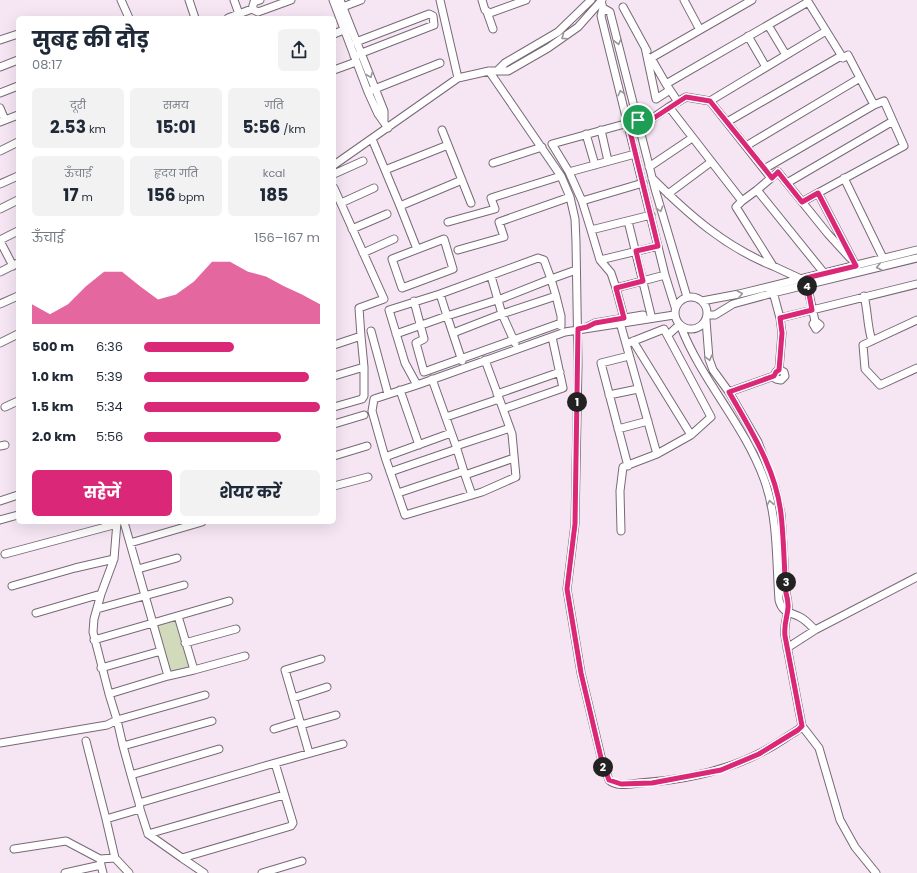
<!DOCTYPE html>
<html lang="hi">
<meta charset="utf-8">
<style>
body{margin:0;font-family:Poppins,"Noto Sans Devanagari",sans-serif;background:#f2f2f3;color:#1f2937;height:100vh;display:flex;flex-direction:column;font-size:15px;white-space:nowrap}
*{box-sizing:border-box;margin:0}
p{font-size:13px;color:#747a83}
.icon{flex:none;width:22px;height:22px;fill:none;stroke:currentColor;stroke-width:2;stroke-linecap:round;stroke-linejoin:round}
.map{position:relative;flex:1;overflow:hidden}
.drawer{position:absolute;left:16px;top:16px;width:320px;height:508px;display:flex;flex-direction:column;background:#fff;border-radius:6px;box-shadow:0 4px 16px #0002}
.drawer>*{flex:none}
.pin{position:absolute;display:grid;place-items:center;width:34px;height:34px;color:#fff;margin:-17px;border:2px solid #fff;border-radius:50%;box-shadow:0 1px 4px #0007}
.km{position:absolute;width:20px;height:20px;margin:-10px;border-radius:50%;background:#222;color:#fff;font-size:11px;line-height:20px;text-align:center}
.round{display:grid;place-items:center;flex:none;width:42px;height:42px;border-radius:6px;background:#f2f2f3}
.overview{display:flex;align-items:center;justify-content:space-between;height:68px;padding:0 16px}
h1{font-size:22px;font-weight:700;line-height:30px}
.stats{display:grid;grid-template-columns:repeat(3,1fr);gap:6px;height:68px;padding:4px 16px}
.stats div{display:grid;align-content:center;border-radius:6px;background:#f2f2f3;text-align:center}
.stats b{font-size:17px;font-weight:700}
.stats small{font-size:11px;font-weight:400}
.stats p{font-size:11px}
.chart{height:112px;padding:8px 16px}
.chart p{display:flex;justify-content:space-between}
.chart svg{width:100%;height:72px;margin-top:4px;fill:#db2777;opacity:.7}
.cta{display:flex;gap:8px;margin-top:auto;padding:8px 16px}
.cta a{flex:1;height:46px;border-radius:6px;background:#db2777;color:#fff;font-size:16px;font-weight:700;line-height:46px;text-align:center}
.cta a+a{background:#f2f2f3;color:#1f2937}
ul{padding:0 16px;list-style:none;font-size:13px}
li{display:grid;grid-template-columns:64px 48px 1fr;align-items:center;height:30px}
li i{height:10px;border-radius:5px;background:#db2777}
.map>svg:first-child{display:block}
.green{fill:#d2dabc}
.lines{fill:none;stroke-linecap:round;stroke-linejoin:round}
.minor-casing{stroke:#776976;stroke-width:9}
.minor{stroke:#fff;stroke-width:7}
.oneway{stroke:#989698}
.route-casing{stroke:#fff;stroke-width:8}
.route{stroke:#db2777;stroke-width:5}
</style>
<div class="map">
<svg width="917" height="873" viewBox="0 0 917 873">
<rect width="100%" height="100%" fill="#f6e6f4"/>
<!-- green -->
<path class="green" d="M176,620l14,47 -20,7 -14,-49z"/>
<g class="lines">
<!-- minor casing -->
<g class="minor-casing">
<path id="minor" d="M121,0l8,18
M189,0l6,18
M234,0l5,14
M333,0l35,92 10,22 10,14
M340,0l44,111v9
M440,0l18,78
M482,0l3,10 5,3 36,-13
M684,0l16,30
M601,1l2,7 -2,8 64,259 10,32
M623,7l24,44
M340,8l21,-8
M603,8l7,4 45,177 32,108
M252,9l6,3 33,-12
M487,12l6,17
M228,18l24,-9 2,-7 6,-2
M768,25l18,30
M334,34l14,-6
M748,36l18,31
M0,40l18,-6
M645,47l11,52 14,-9
M354,56l80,-31 -1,-9 -4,-2 -73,28
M0,67l18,-7
M334,70l22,-8
M498,70l7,-7 53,-31 33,-32
M489,71l72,105
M666,84l-15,-26 101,-58
M372,90l68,-27
M0,93l18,-7
M710,101l116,-70
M678,102l-12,-18 142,-82
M669,107l17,-10 24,4 61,77 -14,12 67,83
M0,108l5,12
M0,122l18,-7
M632,122l-80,22 17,28 66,-18
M727,122l114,-66
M640,127l29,-20 73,94 -6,6 37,59c-48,-19 -85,-52 -121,-88
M442,130l29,73
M601,130l7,31
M586,134l9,31
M372,139l13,31
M746,146l114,-68
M0,151l18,-9
M493,163l49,-16
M334,165l124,-87 31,-7h19l40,-23 30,-21 24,-27
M649,167l43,-29
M764,169l110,-64 -26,-50 -5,3 -36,-58
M569,172l13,29
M334,174l29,-13
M771,178l7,-6 50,62 22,24
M844,178l39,80
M643,183l-61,18 9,29 60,-15
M787,183l106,-62
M0,184l18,-8
M334,188l50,111 -25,9 2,28 -27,9
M668,194l43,-32
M742,201l15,-11
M802,202l16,-9
M341,203l33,-15
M400,206l-15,-36 63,-25
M0,209l18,-9
M628,221l23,94
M448,222l47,-13 -4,-11 70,-22 9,21
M352,229l35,-15
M591,230l9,30 58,-14
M444,239l9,30 -51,19 -10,-29z
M0,240l18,-9
M0,241l13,25
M417,249l-17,-43 62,-26
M458,250l46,-13 -5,-15 71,-25 5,22 1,23 2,122 -3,160 -8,65 14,84 21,88 7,19c7,7 21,4 30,3 51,-3 102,-15 145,-44 6,-5 13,-7 18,-13
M363,253l31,-14
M600,260l11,13 5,15 49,-13
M773,266l28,13
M856,266l-38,-73 86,-47 -20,-45 -10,4
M0,272l18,-9
M491,276l11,38 13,29
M806,280l9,41 5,4 -4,4 -3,-5 2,-3
M616,288l8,30
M772,288l8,30 137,-34
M440,294l98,-36 6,2 7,19 -48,19 -56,18 -7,-22 -51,16 16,53 12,22 148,-53 109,-17
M556,296l5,20v10
M864,296c4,15 3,30 8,45
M675 313a16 16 0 1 1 32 0a16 16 0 1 1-32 0Z
M414,301l10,38 -8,4 8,29 137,-49
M702,301l37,-7 178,-44
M0,304l18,-8
M707,315h8l18,-11 40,-11 144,-35
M619,319l38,135 -34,13 -3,24 1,40
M706,320l3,39 4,11 16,22 29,50 17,45 6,27 5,79c6,21 -3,24 -1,43l17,90 17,22 21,72 15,27 21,26
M917,320l-54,25 2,24 15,16 37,-17
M587,327l8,-4 48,-8
M681,327c21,54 63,97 83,152 14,38 12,81 15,121 3,13 11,12 21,17 6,3 11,9 15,13
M371,331l17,63
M453,333l49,-19 54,-18 -5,-17 25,-9
M396,334l51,-18 15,45
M668,335l11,-10
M633,341l58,94
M0,343l18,-9
M626,344l38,-15 47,88 -20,18 -34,19
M485,360l18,49 60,-21 -11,-51
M779,370l-3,2 -2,4 2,3 5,1 4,-4 -1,-4 -5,-2 3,-37 -2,-15
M334,376l30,-9 -3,-31
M432,379l24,67
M417,385l-43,14 -2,12 13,46 20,58 77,-23 34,-15 -4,-43 -9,-25
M400,390l19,55
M729,392l45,-16
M497,394l63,-22
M609,395l29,-6
M5,407l13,-6
M334,407l28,-8 2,-3v-29
M446,417l53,-18
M334,424l30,-9
M618,429l30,-8
M0,446l5,-1
M334,456l33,-10
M385,457l66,-24
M628,466l-27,-103 28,-7
M390,472l67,-23
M465,475l-9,-29 54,-18
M334,486l34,-9
M398,493l66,-22
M472,495l-7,-20 49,-17
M0,501l18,-6
M0,520l18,-5
M130,543l72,-21
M5,554l112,-30
M138,569l39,-11
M12,586l63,-18 39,-9
M101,594l-7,25 -1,13 16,62
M97,609l87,-24
M36,613l65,-19 13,-35 3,-37
M178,616l16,54 51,-14
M94,640l135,-39
M185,643l51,-14
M787,648l28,-18 102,-53
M101,668l60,-17
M168,676l26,-6
M293,698l34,-11
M301,725l-16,-55 36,-11
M274,729l26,-8
M86,741l20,78
M0,743l107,-18 10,-5 -8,-26 59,-18 -44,-154
M123,746l-6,-26 88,-25
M309,753l-8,-28 35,-10
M275,763l68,-19
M131,775l-8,-29 89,-25
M139,803l-8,-28 88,-26
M140,809l8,25 136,-39
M14,849l52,-8 34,18 1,6
M115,858l-9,-39 34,-10 -1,-6 136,-40 18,60 -2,3 -109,32 -34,-24
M182,858l22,15
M100,859l15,-1 14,15
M65,873l36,-8 2,8
M262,873l40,-12"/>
</g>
<!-- minor -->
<use href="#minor" class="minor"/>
</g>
<!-- one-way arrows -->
<defs><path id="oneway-chevron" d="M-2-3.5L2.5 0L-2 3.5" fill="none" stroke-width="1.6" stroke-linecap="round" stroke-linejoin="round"/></defs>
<g class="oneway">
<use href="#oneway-chevron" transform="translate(564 37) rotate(146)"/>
<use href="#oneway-chevron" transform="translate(618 42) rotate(76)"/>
<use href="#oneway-chevron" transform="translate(370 75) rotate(68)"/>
<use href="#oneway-chevron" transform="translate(621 93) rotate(-104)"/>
<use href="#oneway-chevron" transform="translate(660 209) rotate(73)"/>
<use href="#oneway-chevron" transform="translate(879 267) rotate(167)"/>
<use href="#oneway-chevron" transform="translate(740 294) rotate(-13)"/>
<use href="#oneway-chevron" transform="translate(709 358) rotate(75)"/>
<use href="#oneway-chevron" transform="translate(770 503) rotate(-100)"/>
</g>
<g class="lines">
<!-- route casing -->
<g class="route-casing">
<path id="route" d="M686,97l24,4 62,77 6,-6 24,30 16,-9 38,73 -50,12 6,32 -32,8 2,15 -3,37 -3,2 -2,4 -45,16c22,39 47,77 52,122 3,26 3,53 5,79 6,20 -3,24 -1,43l17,90 -4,4 -39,24 -38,16 -69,13 -31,1 -12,-4 -7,-18 -21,-89 -14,-84 8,-65 3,-195 9,-2 8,-4 29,-5 -8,-30 27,-7 -7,-30 22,-5 -30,-123 10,-3 2,7z"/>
</g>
<!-- route -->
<use href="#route" class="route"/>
</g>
</svg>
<div class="pin" style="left:638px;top:120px;background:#1e9e55"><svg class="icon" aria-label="arrive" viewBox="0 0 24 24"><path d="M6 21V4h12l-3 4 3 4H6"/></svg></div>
<b class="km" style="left:577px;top:402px">1</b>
<b class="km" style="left:603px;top:767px">2</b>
<b class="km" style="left:786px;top:582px">3</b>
<b class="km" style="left:807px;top:286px">4</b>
<section class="drawer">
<div class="overview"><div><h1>सुबह की दौड़</h1><p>08:17</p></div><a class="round"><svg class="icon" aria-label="share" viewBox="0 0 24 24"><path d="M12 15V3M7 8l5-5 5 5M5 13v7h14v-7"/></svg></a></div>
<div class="stats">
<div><p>दूरी</p><b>2.53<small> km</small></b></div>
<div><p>समय</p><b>15:01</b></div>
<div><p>गति</p><b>5:56<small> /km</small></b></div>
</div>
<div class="stats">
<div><p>ऊँचाई</p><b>17<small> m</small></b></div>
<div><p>हृदय गति</p><b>156<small> bpm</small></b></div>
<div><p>kcal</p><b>185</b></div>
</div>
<div class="chart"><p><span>ऊँचाई</span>156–167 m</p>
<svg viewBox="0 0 160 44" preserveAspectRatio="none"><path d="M0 44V32L10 38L20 32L30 21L40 12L50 12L60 21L70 29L80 26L90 18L100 6L110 6L120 12L130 15L140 21L150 26L160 32V44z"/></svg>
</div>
<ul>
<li><b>500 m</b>6:36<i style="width:51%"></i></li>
<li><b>1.0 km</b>5:39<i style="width:94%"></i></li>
<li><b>1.5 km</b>5:34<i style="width:100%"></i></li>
<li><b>2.0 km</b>5:56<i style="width:78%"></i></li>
</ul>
<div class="cta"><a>सहेजें</a><a>शेयर करें</a></div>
</section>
</div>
